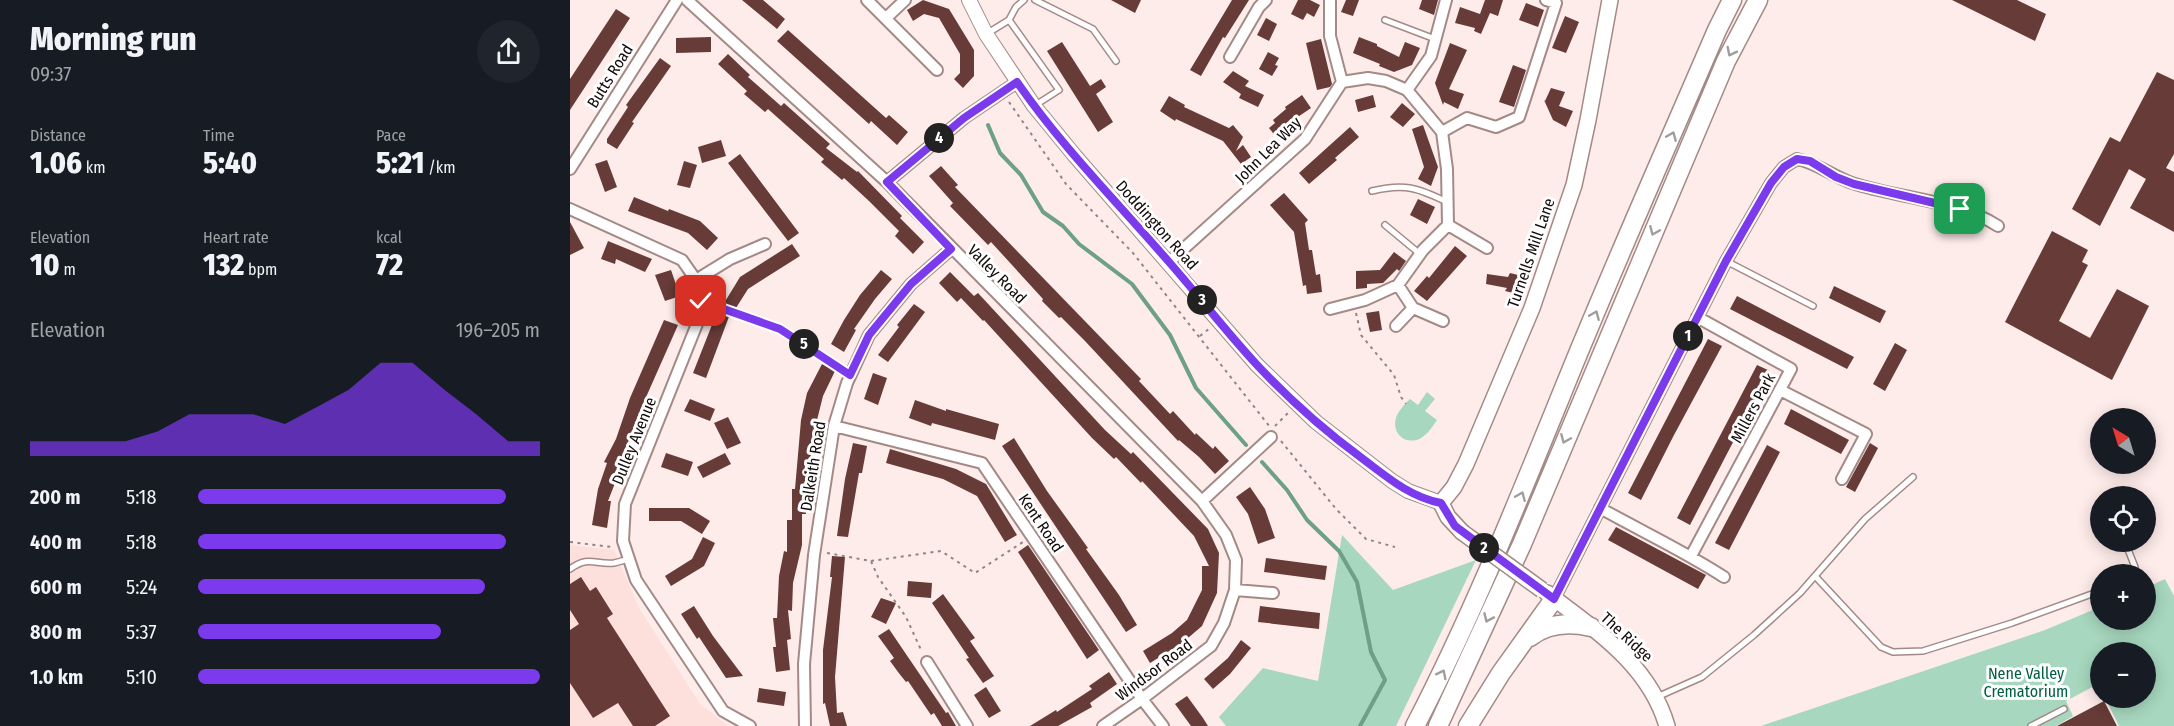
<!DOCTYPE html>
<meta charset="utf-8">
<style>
body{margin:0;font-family:"Fira Sans Condensed",sans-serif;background:#20242c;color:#f1f3f6;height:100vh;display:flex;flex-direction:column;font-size:22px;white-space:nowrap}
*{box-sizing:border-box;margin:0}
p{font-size:20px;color:#9ea1a6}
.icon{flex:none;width:33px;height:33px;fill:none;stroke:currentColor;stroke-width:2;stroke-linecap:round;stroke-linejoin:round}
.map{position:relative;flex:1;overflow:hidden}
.side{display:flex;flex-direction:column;background:#171b24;width:570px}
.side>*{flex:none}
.needle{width:39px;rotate:322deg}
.controls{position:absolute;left:1520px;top:408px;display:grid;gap:12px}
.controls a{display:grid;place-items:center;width:66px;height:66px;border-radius:50%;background:#171b24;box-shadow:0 3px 15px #0003;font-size:30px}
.pin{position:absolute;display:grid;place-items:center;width:51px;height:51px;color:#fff;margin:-26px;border-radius:12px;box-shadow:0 3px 9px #0006}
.km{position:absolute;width:30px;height:30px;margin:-15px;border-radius:50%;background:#222;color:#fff;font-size:16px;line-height:30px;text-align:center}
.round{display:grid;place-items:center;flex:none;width:63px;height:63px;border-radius:32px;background:#20242c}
.head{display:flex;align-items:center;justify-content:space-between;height:102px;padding:0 30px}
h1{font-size:33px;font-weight:800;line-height:45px}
.figures{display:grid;grid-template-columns:repeat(3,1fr);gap:9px;height:102px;padding:6px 30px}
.figures div{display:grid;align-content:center}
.figures b{font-size:30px;font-weight:800}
.figures small{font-size:16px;font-weight:400}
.figures p{font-size:16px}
.chart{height:168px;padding:12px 30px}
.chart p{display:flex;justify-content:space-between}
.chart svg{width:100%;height:108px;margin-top:6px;fill:#7c3aed;opacity:.7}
ul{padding:0 30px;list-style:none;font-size:20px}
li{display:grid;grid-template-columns:96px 72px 1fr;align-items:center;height:45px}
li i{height:15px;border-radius:8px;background:#7c3aed}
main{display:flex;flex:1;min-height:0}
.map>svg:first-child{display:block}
.built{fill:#fddfdc}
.green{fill:#a7d7be}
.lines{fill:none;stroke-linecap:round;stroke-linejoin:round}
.stream{stroke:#6e9f87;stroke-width:4}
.building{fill:#673b37}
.service-casing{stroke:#a48a87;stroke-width:8}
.minor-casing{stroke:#a48a87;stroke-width:14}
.tertiary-casing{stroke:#a48a87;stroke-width:16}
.secondary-casing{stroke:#a48a87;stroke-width:18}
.trunk-casing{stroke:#a48a87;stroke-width:21}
.path{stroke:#928483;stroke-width:2;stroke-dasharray:3 4.5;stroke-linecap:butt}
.service{stroke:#fff;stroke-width:5}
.minor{stroke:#fff;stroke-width:10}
.tertiary{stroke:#fff;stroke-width:14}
.secondary{stroke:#fff;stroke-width:15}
.trunk{stroke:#fff;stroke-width:18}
.secondary-bridge-casing{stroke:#a48a87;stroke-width:18;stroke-linecap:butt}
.secondary-bridge{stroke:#fff;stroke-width:15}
.oneway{stroke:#a09d9d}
.route-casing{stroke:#fff;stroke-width:12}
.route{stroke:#7c3aed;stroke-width:8}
.labels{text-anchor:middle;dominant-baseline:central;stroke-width:6;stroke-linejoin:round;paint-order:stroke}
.street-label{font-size:16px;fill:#120909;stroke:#fefefe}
.park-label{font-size:16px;fill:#005f40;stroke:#fefefe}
</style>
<main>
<section class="side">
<div class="head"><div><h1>Morning run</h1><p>09:37</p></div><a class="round"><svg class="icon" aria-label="share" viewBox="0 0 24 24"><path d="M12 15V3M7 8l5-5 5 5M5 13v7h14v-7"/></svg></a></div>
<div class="figures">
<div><p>Distance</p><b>1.06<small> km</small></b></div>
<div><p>Time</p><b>5:40</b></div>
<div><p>Pace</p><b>5:21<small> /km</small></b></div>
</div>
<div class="figures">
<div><p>Elevation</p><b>10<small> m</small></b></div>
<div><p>Heart rate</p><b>132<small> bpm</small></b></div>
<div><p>kcal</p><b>72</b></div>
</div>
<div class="chart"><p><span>Elevation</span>196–205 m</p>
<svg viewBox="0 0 160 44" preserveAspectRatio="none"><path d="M0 44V38L10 38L20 38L30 38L40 34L50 27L60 27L70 27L80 31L90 24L100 17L110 6L120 6L130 17L140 27L150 38L160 38V44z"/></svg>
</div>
<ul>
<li><b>200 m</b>5:18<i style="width:90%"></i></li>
<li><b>400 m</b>5:18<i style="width:90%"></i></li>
<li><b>600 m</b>5:24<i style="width:84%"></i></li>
<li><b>800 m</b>5:37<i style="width:71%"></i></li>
<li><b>1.0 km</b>5:10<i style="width:100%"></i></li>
</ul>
</section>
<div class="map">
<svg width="1604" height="726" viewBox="0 0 1604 726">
<rect width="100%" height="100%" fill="#feecea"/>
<!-- built -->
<path class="built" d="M0,545l44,5 25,58 61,96 28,22h-158z"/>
<!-- green -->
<path class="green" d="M857,392l8,7 -10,12 12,9c-4,6 -9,14 -16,18 -14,8 -30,-4 -25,-20 2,-7 9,-14 14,-19l8,6z
M772,535l51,55 83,-30 -80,166h-170l-7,-9 44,-49 55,13z
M1595,579l9,17v130h-55l-14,-28h40v-46h-45v36l-2,-4 -32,17 7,15 -17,10h-295l284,-96 55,-23v13h45v-32z"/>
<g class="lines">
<!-- stream -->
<path class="stream" d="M418,125l12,28 21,22 22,37 20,14 16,18 53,40 38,51 26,53 50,57
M692,462l25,28 20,30 32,31 18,31 14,70 14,28 -25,46"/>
</g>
<!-- building -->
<path class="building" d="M172,0h21l22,19 -8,10z
M353,0l26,9 25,41v26l-11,12 -9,-9 6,-6v-19l-21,-36 -15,-4 -11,7 -6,-11z
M541,0h30l-6,13z
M662,0h17l-24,38 -2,-1 -22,39 -11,-6z
M728,0h12l10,5 -6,12 -7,-4 -4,7 -12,-6z
M776,0h13l-6,16 -12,-4z
M852,0h16l-4,15 -15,-6z
M915,0h18l-5,16 -8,-3 -9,21 -7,-3 1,-3 -20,-5 5,-16 20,7z
M1382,0h65l29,14 -11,27z
M956,3l18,7 -6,17 -19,-7z
M46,9l14,9 -60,92v-31z
M995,16l14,6 -13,31 -14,-5z
M696,18l11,6 -8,17 -12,-6z
M218,30l98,88 3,-3 19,17 -11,13 -26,-24 -2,3 -92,-83z
M141,37v15l-35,1v-15z
M789,37l18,7v2l22,11 6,-15 15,6 -8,17 -18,7 -15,-6 1,-2 -27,-11z
M751,39l11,45 -2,3 -13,3 -11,-47z
M492,42l28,44 11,-7 5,8 -10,7 17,28 -15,10 -51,-81z
M880,43l17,7 -18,39 15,5 -6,15 -14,-7 -1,3 -8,-22z
M698,52l11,6 -4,7 3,1 -6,10 -13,-7z
M158,54l22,21 -2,2 33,29 3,-3 46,41 -4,4 31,24 1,-1 44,45 -2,2 24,24 -11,12 -18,-18 4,-5 -30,-30 -25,-23 -2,2 -21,-18 3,-3 -56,-50 -3,3 -21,-18 3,-3 -29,-27z
M90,58l11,8 -39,56 2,1 -17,26 -10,-6v-4l21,-32 -2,-2z
M943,65l13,5 -12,37 -15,-5z
M663,71l16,10 -4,5 19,9 -6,12 -19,-9 2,-4 -18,-12z
M1587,72l17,8v74l-8,14 8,4v60l-44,-24 16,-29 -17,-10 -29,57 -28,-17 38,-72 10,5z
M981,88l14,4 -6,14 14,5 -7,16 -13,-7 -9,-20 1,1z
M732,95l9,13 -22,15 2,3 -14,12 -8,-10 6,-5 -2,-3 13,-11 -1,-2z
M803,95l3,12 -18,5 -3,-12z
M599,96l16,9 -1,2 45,21 4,-3 10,12 -7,14 7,-6 8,12 -10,7 -18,-23 -47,-22 -1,2 -15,-10z
M832,103l13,11 -12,13 -13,-10z
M853,125l15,42 -7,19 -13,-7 6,-12 -12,-38z
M780,127l9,10 -24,21 2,2 -28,24 -10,-11z
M151,140l5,16 -24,7 -4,-16z
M170,154l59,79 -11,8 -60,-78z
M37,160l10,27 -12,5 -10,-28z
M114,161l13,4 -7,23 -13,-3z
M371,166l17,19 -3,2 186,192 -2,2 31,33 3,-3 22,24 1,-2 17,16 2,-3 14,15 -14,13 -16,-17 -20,-17 -1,1 -93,-100 -24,-24 -2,1 -17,-17 1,-2 -52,-57 -3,3 -38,-39 3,-3 -24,-27z
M714,193l24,27 -3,3 4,27h3l4,25 4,-1 2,18 -15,2 -1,-9 -3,1 -9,-54 -24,-27z
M64,197l34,14 1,-2 31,12 18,17 -11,12 -19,-17 -60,-22z
M848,199l17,8 -8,17 -17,-9z
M0,222l14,26 -14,7z
M1482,231l36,19 -6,12 6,3 -29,56 31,17 27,-49 32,17 -37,74 -107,-58z
M38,241l44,18 -7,13 -29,-13 -1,5 -14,-5z
M222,244l8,12 -52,33 -12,19 -3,-2 -27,72 -13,-5 24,-61 1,1 22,-36z
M885,246l12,10 -40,45 -13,-10 13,-15 2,2z
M824,252l12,9 -7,10 -2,-2 -14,14 -16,1v4l-11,1v-18l24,-1z
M101,270l9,26 -15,5 -10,-26z
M311,270l11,9 -17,20 -21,30 2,1 -12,22 -13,-8 13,-24 16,-25z
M380,272l24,24 4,-3 127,137 26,24 2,-2 75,77 11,24 -2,40 -15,33 -21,18 -31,19 -7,-12 29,-18 15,-13 15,-30v-24h7l-15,-30 -52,-55 -1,2 -25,-26 -2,2 -22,-21 -108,-118 -1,1 -22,-23 -4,4 -18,-19z
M940,273l16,4 -4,18 -17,-4 2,-3 -21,-4 1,-10 21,3z
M1264,286l52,25 -6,12 -51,-25z
M1167,296l117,61 -7,12 -117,-60z
M344,304l11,8 -37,50 -10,-7 21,-28 -2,-2z
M809,311l3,19 -12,2 -4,-19z
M94,320l14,5 -39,88 -23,61 1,4 -9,23h3l-4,27 -15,-3 6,-36 9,-26 -3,-1 12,-23 14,-41z
M1138,339l14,7 -48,89 -33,65 -13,-7z
M1325,343l12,7 -22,41 -12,-7z
M252,364l13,7 -12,25 -7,28 -6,36v25h-3l-1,29h-4v31l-9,38 -1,28 -4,-1 3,29 -4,1 3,30 -14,2 -3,-25h3l-3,-29h4l2,-42 5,-25 3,1v-32h5v-31h3l6,-69 6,-27z
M1187,365l13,6 -80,154 -13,-7z
M303,373l14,5 -9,27 -14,-6z
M120,399l25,10 -5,12 -26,-10z
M345,400l31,11v-2l53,15 -4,16 -63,-17 -1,3 -22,-8z
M1221,409l58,31 -8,14 -57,-30z
M158,417l13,26 -14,6 -13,-26z
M444,438l33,53 41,57 -2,1 33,46 18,30 -11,7 -124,-186z
M283,443l14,3 -5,27h-3l-11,64 -11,-1 8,-57z
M1300,443l8,5 -23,44 -9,-5z
M1197,445l13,7 -51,98 -14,-7z
M320,449l66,20 30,15 31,51 -12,7 -28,-46 -34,-17 -57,-16z
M96,453l27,9 -5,14 -27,-9z
M155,453l6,11 -28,14 -6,-11z
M680,487l15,22 10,29 -17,6 -10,-30 -12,-17z
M79,508h40l21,13 -8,13 -21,-13h-32z
M1046,527l90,48 -8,14 -90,-49z
M133,537l12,6 -11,23 -33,20 -6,-10 27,-17z
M458,545l71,105 -12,9 -69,-107z
M262,556l13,1 -10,120 2,36 6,-1 4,14h-17l-5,-23 -2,1v-54l9,-73h-2z
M696,558l61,8 -2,14 -61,-8z
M11,577l9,14 6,-4 17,27 -6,4 63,98 -15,10h-22l-15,-23 -25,15 -23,-35v-53l9,-6 -9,-14v-26z
M338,581l24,2 -1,15 -24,-2z
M373,594l32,44 -5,3 24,35 -11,7 -17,-24 3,-1 -37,-55z
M311,598l15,5 -10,21 -15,-7z
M124,606l19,30 30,40 -17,2 -27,-41 -2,2 -16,-25z
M690,606l60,7 -1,16 -61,-7z
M319,629l57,84 2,-1 8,14h-14l-8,-13 -3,2 -23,-34 -2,1 -8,-10 -8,-11 4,-3 -16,-22z
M671,640l10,8 -21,26 -17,15 -9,-10 24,-21z
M539,672l8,12 -27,19 2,4 -34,19h-28l26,-16 1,2 35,-23 -3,-3z
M416,687l15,24 -12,7 -15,-23z
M189,688l27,4 -2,14 -27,-4z
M617,696l16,22 5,8h-17l-16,-22z
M1534,701l13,25h-60z"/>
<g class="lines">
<!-- service casing -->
<g class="service-casing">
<path id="service" d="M465,0l58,29 23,32
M439,20l50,70 -25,16
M815,20l50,19
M418,33l21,-13 7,-13 8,-7
M802,191c33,-8 46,-3 75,11
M815,225l35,29
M1156,261l87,45
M1555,542l10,25 -2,7
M0,569c19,-14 25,-4 44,-6 5,-1 10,-3 15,-4
M1245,576l66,71 12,5 30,-1 89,-28 88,-32
M1087,697l45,-20 52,-42 46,-42 65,-74 48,-42
M1461,726l33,-17"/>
</g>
<!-- minor casing -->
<g class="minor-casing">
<path id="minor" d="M117,0l200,182 315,319 24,34 10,25 -1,30 -11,33 -13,23 -69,53 -39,27
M297,0l70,70
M316,18l19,-18
M660,57l29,-50 7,-7
M837,90l24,-34 15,-56
M872,132l25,-14 29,9 23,-10 37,-114 -10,-3
M0,169l107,-169
M317,182l77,-64 53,-36
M0,209l112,51 14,20 5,21 4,3 -80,200 -2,37 13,39 87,131 27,15
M878,225l39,23
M599,262l136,-123 37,-57 -12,-46v-36
M126,280l34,-21 35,-15
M828,285l15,23 30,13
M760,309l35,-9 33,-15 25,-35 25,-25 -1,-56 -5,-37 -35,-42 -21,-9 -18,-3 -26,4
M826,326l17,-18
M1210,390l86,44 -24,45
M264,426l148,37 160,236 21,27
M632,501l69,-64
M1030,508c41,23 84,43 124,69
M1121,556l100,-187 -94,-52
M665,590l38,3
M984,599l172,-338 45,-78 13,-16 13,-8c20,4 35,17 55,24 45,15 106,17 146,43
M357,662l40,64
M235,726l-1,-62 10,-109 20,-129 13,-43 22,-48 42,-51 40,-35"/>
</g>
<!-- tertiary casing -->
<g class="tertiary-casing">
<path id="tertiary" d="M399,0l17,34 48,72 41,50 182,209 59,57 76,59 16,10 33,12"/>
</g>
<!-- secondary casing -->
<g class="secondary-casing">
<path id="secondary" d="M892,532l-14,-15 -7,-14 13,-16 12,-23 66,-156 42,-123 14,-65 22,-120
M977,593c48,37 102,71 120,133"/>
</g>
<!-- trunk casing -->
<g class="trunk-casing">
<path id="trunk" d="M960,637c18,-14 39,-15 61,-10
M845,726c56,-108 101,-220 147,-333 49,-122 103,-242 155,-363l15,-30
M868,726l84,-182 204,-483 32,-61
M898,726l33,-53 53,-74"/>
</g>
<!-- path -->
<path class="path" d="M439,102l57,82 67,69 137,174
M146,307l64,22 62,41
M786,313l5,22 33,40 7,22 5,7
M630,336l10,-8
M705,426l13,-13
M711,441l55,68 30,30 29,8
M0,542l42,5
M257,553l44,8 7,16 28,40 16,35
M301,561l70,-10 34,22 48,-31"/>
<!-- service -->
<use href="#service" class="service"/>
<!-- minor -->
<use href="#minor" class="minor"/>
<!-- tertiary -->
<use href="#tertiary" class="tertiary"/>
<!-- secondary -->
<use href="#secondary" class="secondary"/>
<!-- trunk -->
<use href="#trunk" class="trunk"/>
<!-- secondary-bridge casing -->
<g class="secondary-bridge-casing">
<path id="secondary-bridge" d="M892,532l80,58"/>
</g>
<!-- secondary-bridge -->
<use href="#secondary-bridge" class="secondary-bridge"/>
</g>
<!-- one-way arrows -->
<defs><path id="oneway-chevron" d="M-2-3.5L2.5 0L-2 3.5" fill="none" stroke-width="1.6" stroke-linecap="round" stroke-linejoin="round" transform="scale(1.5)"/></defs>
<g class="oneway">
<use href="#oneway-chevron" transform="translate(1161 52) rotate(117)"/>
<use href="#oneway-chevron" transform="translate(1102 136) rotate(-67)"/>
<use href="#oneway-chevron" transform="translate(1084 231) rotate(113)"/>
<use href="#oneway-chevron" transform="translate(1025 315) rotate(-67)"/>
<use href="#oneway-chevron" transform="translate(995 439) rotate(113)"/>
<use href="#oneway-chevron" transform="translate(951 496) rotate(-67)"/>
<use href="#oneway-chevron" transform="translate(918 618) rotate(114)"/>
<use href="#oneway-chevron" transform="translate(872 674) rotate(-63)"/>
</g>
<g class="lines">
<!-- route casing -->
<g class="route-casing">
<path id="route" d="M131,301l79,28 70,46 19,-40 42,-51 40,-35 -64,-67 77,-64 53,-36c45,65 101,121 152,180 30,34 58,71 89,104 32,34 67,65 105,93 24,18 47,38 78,44l14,23 99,73 172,-338 45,-78 13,-16 13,-8 13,2 26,16 18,7 106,25"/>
</g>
<!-- route -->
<use href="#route" class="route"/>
</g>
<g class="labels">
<!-- street labels -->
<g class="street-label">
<text transform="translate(40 76) rotate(-58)">Butts Road</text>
<text transform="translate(698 150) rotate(-45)">John Lea Way</text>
<text transform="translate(587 225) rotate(48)">Doddington Road</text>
<text transform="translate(961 253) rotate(-71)">Turnells Mill Lane</text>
<text transform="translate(427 274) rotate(45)">Valley Road</text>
<text transform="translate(1183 408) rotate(-62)">Millers Park</text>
<text transform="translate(64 441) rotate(-68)">Dulley Avenue</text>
<text transform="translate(243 466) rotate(-81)">Dalkeith Road</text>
<text transform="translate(471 523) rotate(56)">Kent Road</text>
<text transform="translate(1057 637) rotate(43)">The Ridge</text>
<text transform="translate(584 670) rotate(-37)">Windsor Road</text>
</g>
<!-- park labels -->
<g class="park-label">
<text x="1456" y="673">Nene Valley<tspan x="1456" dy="18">Crematorium</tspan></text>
</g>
</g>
</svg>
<div class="controls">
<a><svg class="needle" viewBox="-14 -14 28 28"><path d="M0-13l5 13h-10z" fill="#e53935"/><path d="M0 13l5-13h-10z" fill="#9ea1a6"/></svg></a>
<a><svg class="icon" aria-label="locate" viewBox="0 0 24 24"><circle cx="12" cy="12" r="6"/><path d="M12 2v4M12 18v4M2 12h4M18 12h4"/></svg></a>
<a>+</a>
<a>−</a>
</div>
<div class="pin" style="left:1390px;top:209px;background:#1e9e55"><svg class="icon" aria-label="arrive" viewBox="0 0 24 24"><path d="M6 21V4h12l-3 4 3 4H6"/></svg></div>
<div class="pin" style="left:131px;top:301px;background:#d93025"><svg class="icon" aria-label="check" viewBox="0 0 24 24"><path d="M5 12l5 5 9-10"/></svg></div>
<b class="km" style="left:1118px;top:336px">1</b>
<b class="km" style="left:914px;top:548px">2</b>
<b class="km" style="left:632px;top:300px">3</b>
<b class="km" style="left:369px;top:138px">4</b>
<b class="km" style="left:234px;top:344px">5</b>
</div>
</main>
